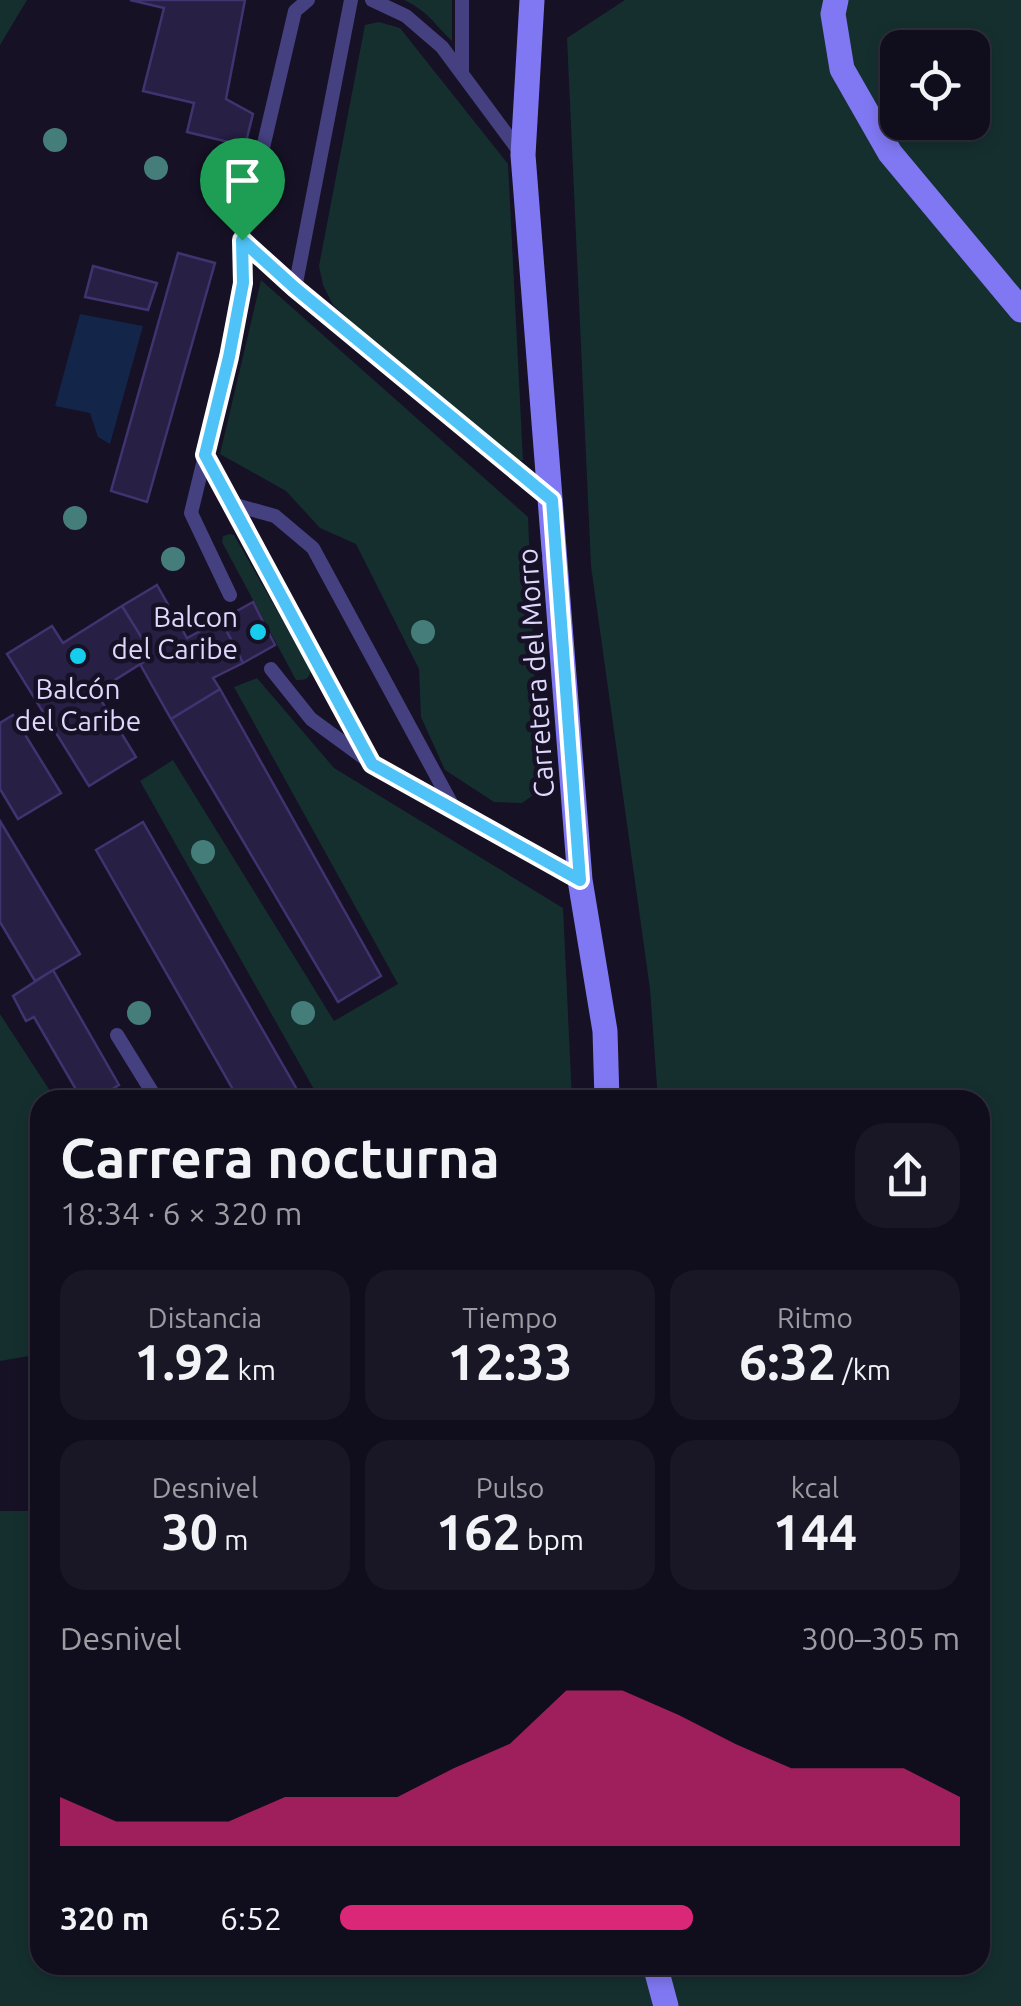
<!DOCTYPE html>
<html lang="es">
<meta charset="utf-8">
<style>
body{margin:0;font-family:Ubuntu,sans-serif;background:#191625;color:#f1f3f6;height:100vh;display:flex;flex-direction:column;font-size:38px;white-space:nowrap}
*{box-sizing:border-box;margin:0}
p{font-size:32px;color:#9c9ca3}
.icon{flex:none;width:55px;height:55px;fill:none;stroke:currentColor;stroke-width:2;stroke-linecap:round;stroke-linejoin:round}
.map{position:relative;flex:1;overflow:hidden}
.details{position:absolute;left:30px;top:1090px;width:960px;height:885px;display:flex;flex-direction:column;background:#100d1c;border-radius:30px;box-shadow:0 5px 15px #0003,0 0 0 2px #302d3b}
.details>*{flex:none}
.fabs{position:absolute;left:880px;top:30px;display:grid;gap:20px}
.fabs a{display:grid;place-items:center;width:110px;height:110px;border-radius:20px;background:#100d1c;box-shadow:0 5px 15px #0003,0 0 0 2px #302d3b;font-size:50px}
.pin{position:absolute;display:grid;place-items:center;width:85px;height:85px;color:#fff;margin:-102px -42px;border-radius:50% 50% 50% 0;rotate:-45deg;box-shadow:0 0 10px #0007}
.pin .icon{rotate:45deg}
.round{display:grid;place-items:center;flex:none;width:105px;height:105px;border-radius:30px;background:#191625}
.head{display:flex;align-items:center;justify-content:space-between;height:170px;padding:0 30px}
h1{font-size:55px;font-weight:700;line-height:75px}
.figures{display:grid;grid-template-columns:repeat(3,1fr);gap:15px;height:170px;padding:10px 30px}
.figures div{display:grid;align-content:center;border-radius:25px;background:#191625;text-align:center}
.figures b{font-size:50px;font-weight:700}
.figures small{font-size:28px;font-weight:400}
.figures p{font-size:28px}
.chart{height:280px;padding:20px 30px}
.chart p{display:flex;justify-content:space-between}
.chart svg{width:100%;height:180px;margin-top:10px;fill:#db2777;opacity:.7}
ul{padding:0 30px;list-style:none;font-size:32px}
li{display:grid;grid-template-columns:160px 120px 1fr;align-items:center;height:75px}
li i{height:25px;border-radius:12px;background:#db2777}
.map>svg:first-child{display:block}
.green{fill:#152f2f;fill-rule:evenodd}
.water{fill:#132548}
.building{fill:#281f45;stroke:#41336f;stroke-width:2.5}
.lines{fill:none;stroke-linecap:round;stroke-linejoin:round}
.service{stroke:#454180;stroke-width:14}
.secondary{stroke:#8078f3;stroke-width:25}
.tree{fill:#457d7a}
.route-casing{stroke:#fff;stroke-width:20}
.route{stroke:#4fc3f7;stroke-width:12}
.poi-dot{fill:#16cdeb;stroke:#161125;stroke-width:4}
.labels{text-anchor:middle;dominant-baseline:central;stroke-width:9;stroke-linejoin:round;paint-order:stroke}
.poi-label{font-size:28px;fill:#ded9fc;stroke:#161125;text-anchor:end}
.street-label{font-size:28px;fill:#ded9fc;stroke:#161125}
</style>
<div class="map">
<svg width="1021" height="2006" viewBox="0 0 1021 2006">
<rect width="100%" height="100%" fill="#161125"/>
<!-- green -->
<path class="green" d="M0,0h27l-27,45z
M404,0h48v41c-18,-17 -24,-30 -48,-41z
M625,0h396v2006h-1021v-495h40v454h940v-865h-322l-8,-111 -59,-423 -24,-528zM898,48h74v74h-74z
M379,22l21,6 108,136 15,296h-11l-16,-9 -163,-146 -10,-20 -4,-19 46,-241z
M261,280l267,237 11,274 -17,12 -28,-1 -49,-32 -24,-53 -2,-48 -63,-125 -36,-16 -34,-37 -66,-37z
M230,534l4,1 77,135c-2,10 -6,10 -15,10l-74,-138 1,-6z
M257,678l77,90 229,140 9,192h-252l-180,-319 33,-21 161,261 64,-37 -164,-297z
M0,1014l56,86h-16v254l-40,7z"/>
<!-- water -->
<path class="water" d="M80,314l63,12 -33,118 -12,-7 -8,-24 -35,-7z"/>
<!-- building -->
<path class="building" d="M130,0h115l-19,99 27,15 -8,32 -58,-14 7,-29 -51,-12 21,-83z
M178,253l37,10 -68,239 -36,-11z
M93,266l64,17 -9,27 -63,-13z
M157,585l30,53 34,-18 22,43 -30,15 7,11 -49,30 -31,-55 13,-8 -31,-50z
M253,602l22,43 -32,18 -22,-43z
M122,606l31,50 -57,36 40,65 -47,29 -82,-132 45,-28 11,17z
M220,689l161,287 -43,26 -167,-283z
M13,715l48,78 -43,26 -18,-30v-66z
M0,821l80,133 -45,27 -35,-59z
M143,822l160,278h-64l-143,-250z
M53,970l66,115 -25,15h-12l-48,-83 -8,4 -13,-25z"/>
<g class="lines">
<!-- service -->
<path class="service" d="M372,0l34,16 36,31 80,108
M462,0v73
M242,240l53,48 256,212
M295,288l56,-288
M205,455l164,303
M232,504l43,12 38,32 143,264
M230,595l-39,-82 38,-156 14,-74 -1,-43 5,-24 48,-205 13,-11
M271,669l40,50 71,52 198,109
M117,1035l40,65"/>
<!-- secondary -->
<path class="secondary" d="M532,0l-9,155 57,725 25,151 2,69
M836,0l-3,14 9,55 48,84 131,157
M655,1965l11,41"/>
</g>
<!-- trees -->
<g class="tree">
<circle cx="55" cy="140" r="12"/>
<circle cx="156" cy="168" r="12"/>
<circle cx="75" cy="518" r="12"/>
<circle cx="173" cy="559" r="12"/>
<circle cx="423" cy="632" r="12"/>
<circle cx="203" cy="852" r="12"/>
<circle cx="139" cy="1013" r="12"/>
<circle cx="303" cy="1013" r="12"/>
</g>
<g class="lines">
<!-- route casing -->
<g class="route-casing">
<path id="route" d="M242,240l53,48 257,212 28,380 -208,-116 -167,-309 24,-98 14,-74z"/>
</g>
<!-- route -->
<use href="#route" class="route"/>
</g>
<!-- markers -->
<g class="poi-dot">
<circle cx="258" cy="632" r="10"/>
<circle cx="78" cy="656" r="10"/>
</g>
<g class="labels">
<!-- poi labels -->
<g class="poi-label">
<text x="238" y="616">Balcon<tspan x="238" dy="32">del Caribe</tspan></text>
<text x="78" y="688" text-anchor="middle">Balcón<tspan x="78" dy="32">del Caribe</tspan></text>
</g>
<!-- street labels -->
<g class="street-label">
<text transform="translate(535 673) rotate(-94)">Carretera del Morro</text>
</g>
</g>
</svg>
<div class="fabs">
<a><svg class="icon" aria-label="locate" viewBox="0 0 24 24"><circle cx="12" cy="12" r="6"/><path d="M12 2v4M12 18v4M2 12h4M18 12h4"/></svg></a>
</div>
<div class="pin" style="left:242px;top:240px;background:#1e9e55"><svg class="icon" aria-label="arrive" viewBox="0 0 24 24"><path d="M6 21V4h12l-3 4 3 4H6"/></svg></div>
<section class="details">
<div class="head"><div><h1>Carrera nocturna</h1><p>18:34 · 6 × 320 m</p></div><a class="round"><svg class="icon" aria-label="share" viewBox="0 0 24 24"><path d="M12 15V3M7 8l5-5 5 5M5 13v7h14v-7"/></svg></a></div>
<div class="figures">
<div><p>Distancia</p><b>1.92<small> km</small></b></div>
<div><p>Tiempo</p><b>12:33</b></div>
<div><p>Ritmo</p><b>6:32<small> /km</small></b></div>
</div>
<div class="figures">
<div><p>Desnivel</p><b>30<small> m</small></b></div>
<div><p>Pulso</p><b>162<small> bpm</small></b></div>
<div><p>kcal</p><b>144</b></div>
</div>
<div class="chart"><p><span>Desnivel</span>300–305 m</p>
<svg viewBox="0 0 160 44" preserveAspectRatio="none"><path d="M0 44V32L10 38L20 38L30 38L40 32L50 32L60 32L70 25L80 19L90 6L100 6L110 12L120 19L130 25L140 25L150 25L160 32V44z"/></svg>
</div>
<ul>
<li><b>320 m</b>6:52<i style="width:57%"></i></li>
</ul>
</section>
</div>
